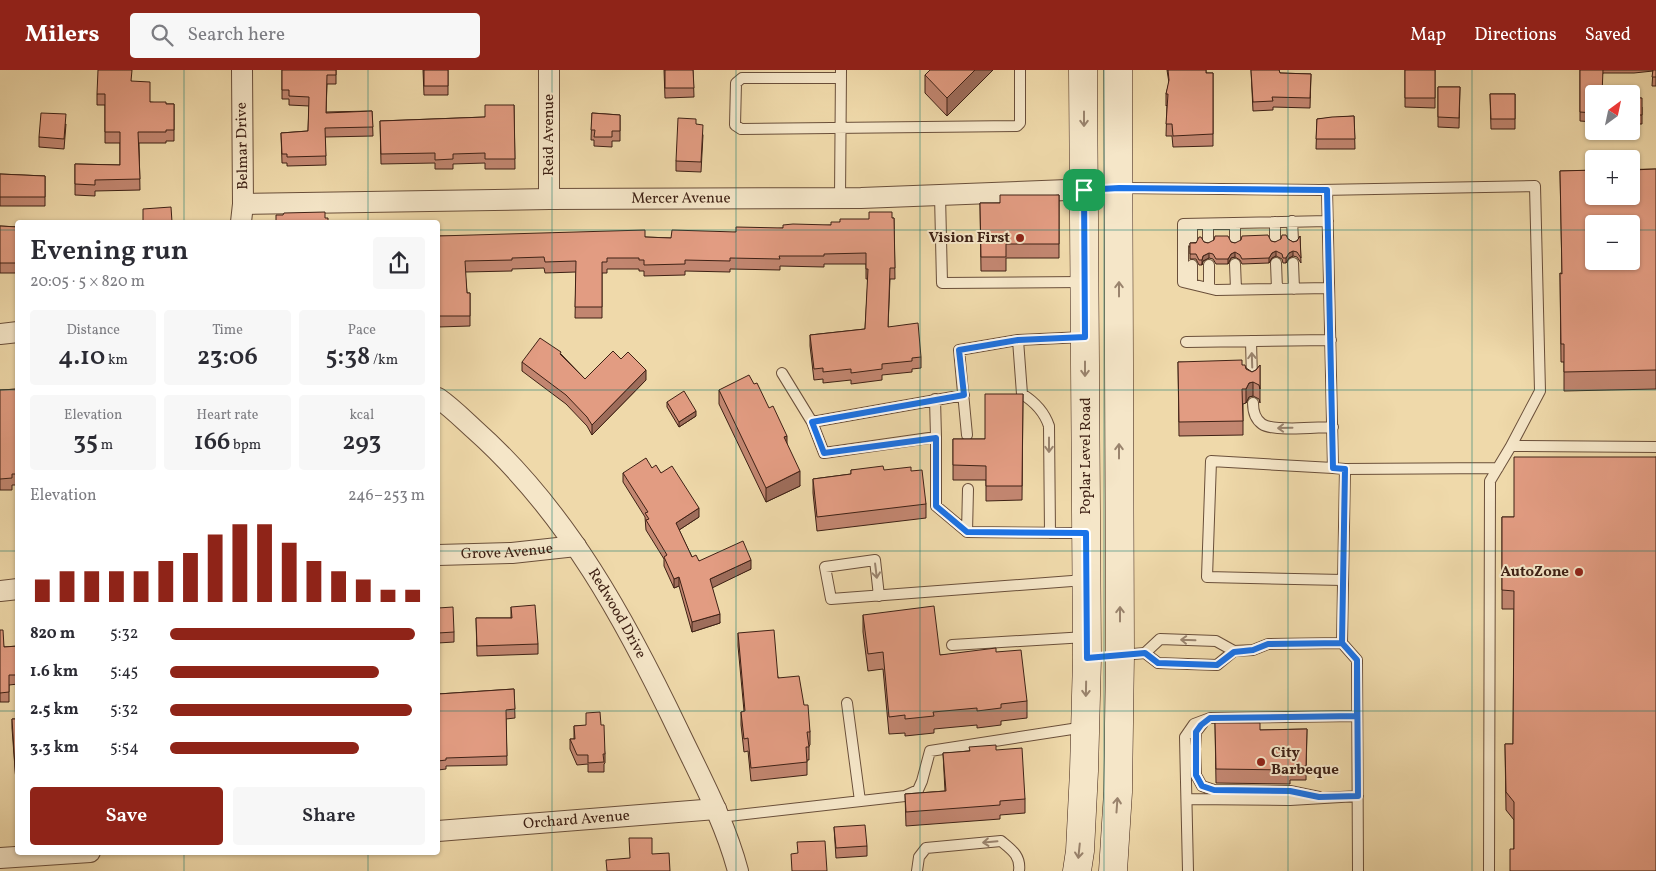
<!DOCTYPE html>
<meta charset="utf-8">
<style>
body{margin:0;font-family:Vollkorn,serif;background:#f7f7f7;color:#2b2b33;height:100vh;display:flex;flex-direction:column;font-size:19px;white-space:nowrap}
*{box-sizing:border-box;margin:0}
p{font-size:16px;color:#7c7c81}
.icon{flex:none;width:28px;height:28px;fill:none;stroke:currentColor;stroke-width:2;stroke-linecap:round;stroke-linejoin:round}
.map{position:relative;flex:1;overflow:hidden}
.panel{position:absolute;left:15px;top:150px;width:425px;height:635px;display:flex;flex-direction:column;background:#fff;border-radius:5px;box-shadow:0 1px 4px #0004}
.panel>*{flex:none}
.needle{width:32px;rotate:33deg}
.controls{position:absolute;left:1585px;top:15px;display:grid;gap:10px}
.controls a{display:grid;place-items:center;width:55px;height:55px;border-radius:5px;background:#fff;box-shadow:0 1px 4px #0004;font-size:25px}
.pin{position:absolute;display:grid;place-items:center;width:42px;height:42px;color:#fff;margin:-21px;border-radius:10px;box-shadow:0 2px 8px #0006}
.round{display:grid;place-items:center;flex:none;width:52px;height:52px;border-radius:5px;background:#f7f7f7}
.summary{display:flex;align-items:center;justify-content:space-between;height:85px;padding:0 15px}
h1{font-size:28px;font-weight:600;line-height:38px}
.figures{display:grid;grid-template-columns:repeat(3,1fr);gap:8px;height:85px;padding:5px 15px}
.figures div{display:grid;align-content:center;border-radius:5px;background:#f7f7f7;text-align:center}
.figures b{font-size:25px;font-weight:600}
.figures small{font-size:14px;font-weight:400}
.figures p{font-size:14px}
.chart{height:140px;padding:10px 15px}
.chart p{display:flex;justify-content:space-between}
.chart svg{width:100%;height:90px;margin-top:5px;stroke:#8f2418;stroke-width:6}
.action{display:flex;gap:10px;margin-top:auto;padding:10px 15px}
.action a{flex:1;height:58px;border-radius:5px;background:#8f2418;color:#fff;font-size:20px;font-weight:600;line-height:58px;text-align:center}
.action a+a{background:#f7f7f7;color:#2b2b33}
ul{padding:0 15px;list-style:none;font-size:16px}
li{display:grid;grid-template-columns:80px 60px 1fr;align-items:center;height:38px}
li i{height:12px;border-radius:6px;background:#8f2418}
header{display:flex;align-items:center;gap:30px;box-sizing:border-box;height:70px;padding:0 25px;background:#8f2418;color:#fff}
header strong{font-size:24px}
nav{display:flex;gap:28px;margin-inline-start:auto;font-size:18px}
.search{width:350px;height:45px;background:#f7f7f7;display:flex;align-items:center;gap:12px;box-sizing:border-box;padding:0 18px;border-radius:5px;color:#7c7c81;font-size:19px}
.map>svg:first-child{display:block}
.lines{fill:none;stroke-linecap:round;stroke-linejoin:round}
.service-casing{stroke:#6a4f3a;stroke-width:12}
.minor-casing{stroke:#6a4f3a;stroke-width:22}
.secondary-casing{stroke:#3e2115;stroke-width:29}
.service{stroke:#f5e6c8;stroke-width:10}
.minor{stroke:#f5e6c8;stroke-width:20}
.secondary{stroke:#f5e6c8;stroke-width:28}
.wall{fill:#c28670;stroke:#3e2115}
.shaded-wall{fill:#9e6d5b;stroke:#3e2115}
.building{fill:#e29c82;stroke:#3e2115;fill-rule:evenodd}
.oneway{stroke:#9a846e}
.route-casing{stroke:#fff;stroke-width:10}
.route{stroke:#1a73e8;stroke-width:6}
.grid{fill:none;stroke:#0f766e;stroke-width:1;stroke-opacity:0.55}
.poi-dot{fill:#8f2418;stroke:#f5e6c8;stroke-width:2}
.labels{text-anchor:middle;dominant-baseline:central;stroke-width:4;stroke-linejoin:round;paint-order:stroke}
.street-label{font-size:15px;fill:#3e2115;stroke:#f5e6c8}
.poi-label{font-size:15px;font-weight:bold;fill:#3e2115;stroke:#f5e6c8;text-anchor:end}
</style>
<header>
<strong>Milers</strong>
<div class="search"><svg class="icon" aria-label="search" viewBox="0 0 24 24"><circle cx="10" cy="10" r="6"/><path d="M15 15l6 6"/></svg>Search here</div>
<nav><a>Map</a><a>Directions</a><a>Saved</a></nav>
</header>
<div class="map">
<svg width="1656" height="801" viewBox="0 0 1656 801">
<rect width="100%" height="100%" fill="#efd9aa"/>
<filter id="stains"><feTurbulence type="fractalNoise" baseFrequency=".004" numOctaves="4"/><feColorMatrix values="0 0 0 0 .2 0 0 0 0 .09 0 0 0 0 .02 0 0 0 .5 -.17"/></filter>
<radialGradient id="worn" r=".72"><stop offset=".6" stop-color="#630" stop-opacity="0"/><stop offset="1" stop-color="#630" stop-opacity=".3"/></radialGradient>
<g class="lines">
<!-- service casing -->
<g class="service-casing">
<path id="service" d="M841,8h-99l-6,5 -1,42 6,4 276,-3 3,-3v-53
M1119,118l201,2 215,-4 5,205 -29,55 145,1
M940,125l2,88 142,-1
M840,128l1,-128
M1292,151l1,19
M1328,151l-145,3v58l33,8 113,-2
M1275,152v18
M1208,154v17
M1235,171v-18
M1192,172v-18
M1276,193l1,26
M1293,193l1,26
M1235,194l1,25
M1192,195v19
M1209,195v23
M1018,270l4,54c13,8 22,17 27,32l1,107
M1251,271l1,38
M1186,272l145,-2
M782,303l30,49 152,-27
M935,329l1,38
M1253,333c0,8 2,16 9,21 11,8 56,3 71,3
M812,352l12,31 112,-16v69l31,26
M967,365l-8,-85 59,-10 66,-3
M1333,398l-122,-7 -4,116 136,3
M1345,399l153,-1
M968,419l-1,43 118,1
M879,526l-4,-36 -50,7 6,32 254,-19
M1342,573l15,17 1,211
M952,575l134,-8
M1145,583l13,10 59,2 17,-14
M1121,585l24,-2 15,-14 56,2 18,10 19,-1 15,-6 74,-1 3,-174 -12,-1 -6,-278
M847,633l13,98
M1203,653l-7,9 -1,17 1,26 6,11 12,4 76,1 29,6
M1188,729l102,1 68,-4
M720,747l185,-21 13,-6 4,-9 8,-30 155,-24
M917,801l2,-14 7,-9 75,-7c11,9 20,15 18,30
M1188,801l-3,-134 9,-13 16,-6 147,-2
M1489,801l1,-390 21,-35"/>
</g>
<!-- minor casing -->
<g class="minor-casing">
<g id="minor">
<path d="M549,129v-129"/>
<path id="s1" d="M243,134l306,-5 312,-1 258,-10"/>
<path d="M241,152l2,-18 -1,-134"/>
<path d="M0,264l18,-2"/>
<path id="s2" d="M438,328c13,9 25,21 37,32 92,82 151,191 204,302 22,46 46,90 59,139"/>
<path id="s3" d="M438,485l74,-2 64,-7"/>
<path d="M0,521l18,-2"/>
<path id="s4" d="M438,761l278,-22"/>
<path d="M0,788l90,-6"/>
</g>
</g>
<!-- secondary casing -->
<g class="secondary-casing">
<path id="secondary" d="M1077,801l3,-20 4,-80 3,-113 -4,-588
M1113,801l5,-79 2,-137 -2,-585"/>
</g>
<!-- service -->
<use href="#service" class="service"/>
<!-- minor -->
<use href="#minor" class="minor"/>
<!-- secondary -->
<use href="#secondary" class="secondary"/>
</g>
<!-- wall -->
<path class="wall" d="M282,0h54v14h-9l-1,28 46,-1 1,25 -48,1 1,28 -39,1v-3h-5l-1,-30 27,-2 1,-25 -20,-1v-6h-7z
M423,0h25v25h-24z
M664,0h29l1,27 -29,1z
M930,0h63l-46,46 -22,-23v-18z
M1167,0h39v3h7v73l-40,1 -1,-11h-6l1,-31 -1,1v-12l3,-11z
M1251,0h28l1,3 31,1 -1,34 -37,-1v3l-20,1z
M1405,0h30v38l-30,-1z
M1580,0h76v16h-4l1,-15 -19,2h-31l-9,21v28l-14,-1z
M132,11l18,21 16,2h8v37h-8v2h-27l1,47 -45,1v5l-20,-1v-31l45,1v-22h-15v-38h-8v-11z
M1438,17h22l-1,41 -21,-1z
M1490,24h25v35h-24z
M1631,27l11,10v17h-11z
M514,35l1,64h-30v-6l-32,1v5h-18v-6l-54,1 -1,-43 105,-4z
M592,43l28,2v26h-8v6l-18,-1v-6h-3z
M1354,46l1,33h-39l1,-30z
M66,54l-2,25 -25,-2v-10z
M696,54l7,11 -2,37 -25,-1v-10z
M1656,99v220l-92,2v-29h-3l-1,-89 2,1 -2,-103z
M0,104l45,2v30h-45z
M1059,125v63h-53v13h-25l-1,-68h20z
M894,148l1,61h-5l-2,48 33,30v11l-9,1v3l-30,3v5l-31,4v-4l-28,3v-4l-9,1 -4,-34v-11l55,-6 3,-50h-2v-15h-42v3l-44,-1v4l-50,-1v3l-45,-1v4l-41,1v-5h-5v-2h-32v4h-5v45h-27l1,-46 -31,1 -1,-5 -32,1v2l-47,1 2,21h3v33l-32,1v-91l207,1 26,1 112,-10 48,-3 9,-3z
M0,156l18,1v46h-18z
M1300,166l1,27 -4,-6 -4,-1 -4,2 -3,5h-3l-1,-4 -6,-3 -4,2 -3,5 -27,1 -2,-4 -5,-3 -4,1 -3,6h-12l-3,-5 -4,-1 -6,3 -1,4h-3l-3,-6h-6v-16l14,-1 4,1 23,-1 4,1 36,-2 4,1 13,-3 5,3 4,-1z
M561,284l24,25 36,-20 25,21 -54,55 -5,-9 -21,-22 -44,-33v-9z
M1178,292l64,3 10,7 4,-2 4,-5v38l-1,-4 -6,-3 -4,1 -3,6 -3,1v31l-64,1z
M754,314l33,60 13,42 -34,16 -47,-98v-14z
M18,319v96h-6v5h-12v-100z
M1023,324l-1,106 -36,1v-21h-33v-41h32z
M667,332l29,14 -17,11 -12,-20z
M1656,387l-142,392v-29l-8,-10 -1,-66h8l1,-135h-12v-92h12z
M652,398l9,5 38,44 -20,13 13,27 7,4 52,8 -39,18 8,36 -28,9 -13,-46 -5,2 -10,-22v-7l-18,-29 -1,-13 -22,-35v-9z
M851,400l60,1 15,33v14l-109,13 -4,-38v-14l38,-5z
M511,537l27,37v10l-61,2 -1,-38h35z
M438,538l16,24v10l-16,1z
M863,545l77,40 56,-3 31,49v17l-26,3v4l-24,3v-3l-43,4v4l-29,3v-3l-16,1 -6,-65 -15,2 -5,-39z
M0,560l4,17 14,-1v38l-9,1v17h-9z
M738,563l66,72 6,27v13l-1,1v14h-2v15l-56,6 -3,-30 -4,1 -3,-27v-13l3,-1 -6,-65z
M514,619l1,29 -9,1 1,46 -61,1v3l-8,1v-76z
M12,649h6v89l-6,-80z
M1215,653l45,7 47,-1 -1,51h-16v4l-74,-1z
M601,655l4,29v9l-1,1v8h-16v-8l-11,1 -7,-16v-10h4v-13z
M996,680l29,49v14l-25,2v4l-94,7 -1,-32 40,-3 -2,-38z
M834,757l33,19v10l-31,2z"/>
<!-- shaded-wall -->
<path class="shaded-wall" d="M975,0h18l-46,46v-18z
M1276,181v5l-4,2 -3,5v-5l3,-5z
M1293,181v5l-4,2 -3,5v-5l3,-5z
M1235,182v5l-4,1 -3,6v-5l3,-5z
M1209,183v5l-6,3 -1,4v-5l1,-4z
M646,300v10l-54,55v-10z
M1253,312v14l-4,1 -3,6v-14l3,-6z
M696,341v5l-17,11v-5z
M787,366v14l-3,-13z
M800,401v15l-34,16v-14z
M699,438v9l-23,15v-9z
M751,490v9l-41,20v-10z
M679,507v9l-5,2v-9z
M720,544v9l-28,9v-10z"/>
<!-- building -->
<path class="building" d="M98,0h34l-1,11 19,1v20h16v2h8v26h-8v2h-28l2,47 -45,1v5l-20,-1v-20l45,1v-33h-15v-38h-8z
M282,0h54v5h-9l-1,38 46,-2 1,16 -48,1 1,28 -39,1v-3h-5l-1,-21 27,-2 1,-34 -20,-1v-6h-7z
M424,0h24v16h-24z
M665,0h28l1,18h-29z
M930,0h45l-28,28 -22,-23z
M1168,0h38v3h7v61l-40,2 -1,-12h-6l2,-30h-2l3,-14z
M1251,0h28l1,3 31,1 -1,24 -38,-1 1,4 -20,1z
M1405,0h30v28h-30z
M1580,0h23l-1,24h-8v19l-14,-1z
M1653,0h3v7h-4z
M1438,17h22l-1,31 -21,-1z
M1490,24h25v25h-24z
M1631,27l11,1v17h-11z
M485,35h29l1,54h-30v-6l-32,1v5l-18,1v-7l-54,1 -1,-33 105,-4z
M41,43l25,1 -2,25 -25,-2z
M592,43l28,2v16h-8v6h-18l1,-7h-4z
M1354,46l1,23h-39l1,-20 15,-2z
M678,48l18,1v5l7,1 -2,37 -25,-1z
M1656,99v201l-92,2v-28h-3l-1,-71 2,1 -2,-103 34,-1v26h37v-26zM1594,154h37v37h-37z
M0,104l45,2v21h-45z
M1000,125h59v49h-53v13h-25l-1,-54h20z
M171,137l1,15h-29v-13z
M325,142v6h3v4h-52v-7h7l1,-2z
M869,142h23v6h2l1,50h-5l-2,59 30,-4 3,34 -9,1v3l-30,3v5l-31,4v-4l-28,3v-4l-9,1 -4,-34 55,-6 3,-60h-2v-16l-42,1v2h-45l1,3 -50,-1v3l-45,-1v4l-41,1v-5h-5v-2h-32v4h-5v45h-27l1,-46 -31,1 -1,-5 -32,1v2l-47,1 2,32h3v23h-32v-80l207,-6v7l26,1 1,-8 64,2v-5l47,1v-3l10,-1 38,1v-3h9v-3h29z
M0,156l18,1v36h-18z
M1268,165l3,6 4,1 6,-3 1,-4h4l2,4 5,3 4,-1 3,-5 1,22 -4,-6 -4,-1 -4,2 -3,5h-3l-1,-4 -6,-3 -4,2 -3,5 -27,1 -2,-4 -5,-3 -4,2 -3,5h-12l-3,-5 -4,-1 -6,3 -1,4h-3l-3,-6h-6v-11h6l3,-6h2l3,5 4,1 6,-3 1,-4h13l3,6 4,1 6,-3 1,-4z
M540,268l21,14 -1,2 25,25 28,-28 8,8 7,-7 18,18 -54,55 -5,-8 -21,-22 -44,-33z
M1242,290v5h3l1,4 6,3 4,-2 4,-5v24l-1,-4 -6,-3 -4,1 -3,6h-4l1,32 -64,1 -1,-60z
M749,305l5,9 3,-1 12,25 4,-2 14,30 -3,1 16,34 -34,17 -47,-98z
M18,319v85h-6v4l-12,1v-89z
M684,321l12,20 -17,11 -12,-20z
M985,324h38l-1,92h-36v-20l-33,-1v-26h32z
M1514,387h142v414h-146v-22h4v-47l-8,-10 -1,-48h8l1,-153 -12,-1v-73h12z
M646,388l6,10 4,-3 5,8 11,-7 27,42 -23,15 16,34 4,-2 3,6 44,-20 8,19 -41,19 10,35 -28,8 -13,-45 -5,2 -10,-22 3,-2 -21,-35 3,-1 -4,-6 3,-1 -25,-39z
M883,396l1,4 27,-3v4l11,-1 4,34 -109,13 -4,-38 38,-5v-4z
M535,535l3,39 -61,2 -1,-28h36l-1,-11z
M934,536l6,49 56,-7v4l25,-2 6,51 -26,3v4l-24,3v-3l-44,4 1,4 -29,3v-4l-16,2 -6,-65 -15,2 -5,-39z
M453,537l1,25 -16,1v-25z
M0,560h3l1,17 14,-1v29h-9v17l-9,1z
M774,560l4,48 21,-2 5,29h4l2,27h-3l2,15h-3l1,15 -56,6 -3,-30 -4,1 -3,-27 4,-1 -7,-78z
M514,619l1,20 -9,1 1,46 -61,2v2l-8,1v-67z
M600,642l1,13h3l1,29h-2l1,8 -16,1v-8h-11l-7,-16h5l-1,-13 12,-1v-12z
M12,649h6v80h-1z
M1215,653h45v7l47,-1 -1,37h-16v4l-74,-1z
M996,675v5l26,-2 3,51 -25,2v4l-94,7 -1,-18 41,-3 -3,-38 27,-2 -1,-4z
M865,755l2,21 -31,2 -2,-21z
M629,768h23v16l17,-1 1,18h-63l-1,-11 24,-2z
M825,771l2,30h-35l-1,-17 7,-1 -1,-11z"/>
<!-- one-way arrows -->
<defs><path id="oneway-shaft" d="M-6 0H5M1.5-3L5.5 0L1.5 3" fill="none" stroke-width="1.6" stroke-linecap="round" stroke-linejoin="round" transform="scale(1.25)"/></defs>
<g class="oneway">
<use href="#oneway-shaft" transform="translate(1084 49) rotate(90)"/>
<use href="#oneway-shaft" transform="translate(1119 219) rotate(-90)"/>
<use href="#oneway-shaft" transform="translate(1252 290) rotate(-92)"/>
<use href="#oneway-shaft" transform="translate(1085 299) rotate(90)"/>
<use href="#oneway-shaft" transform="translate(1285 358) rotate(179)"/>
<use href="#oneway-shaft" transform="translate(1049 375) rotate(90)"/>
<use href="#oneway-shaft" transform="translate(1119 381) rotate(-90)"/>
<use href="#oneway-shaft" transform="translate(876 501) rotate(83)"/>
<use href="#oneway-shaft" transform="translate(1120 544) rotate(-90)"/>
<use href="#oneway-shaft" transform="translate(1188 570) rotate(-178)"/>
<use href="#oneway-shaft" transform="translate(1086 619) rotate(91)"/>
<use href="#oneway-shaft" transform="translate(1117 735) rotate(-86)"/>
<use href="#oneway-shaft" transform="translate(990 772) rotate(175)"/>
<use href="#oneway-shaft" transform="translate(1079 781) rotate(96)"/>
</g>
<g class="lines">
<!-- route casing -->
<g class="route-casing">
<path id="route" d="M1084,120l1,147 -67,3 -59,10 5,45 -152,27 12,31 112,-15v68l31,26 119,1 1,125 58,-5 13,10 59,2 17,-13 19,-2 15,-6 74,-1 15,17 1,136 -39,1 -29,-6 -76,-1 -12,-4 -6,-11v-43l5,-7 9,-7 147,-2v-56l-15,-17 3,-174 -12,-1 -6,-278 -208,-2 -35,2"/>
</g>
<!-- route -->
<use href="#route" class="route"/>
</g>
<!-- grid -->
<path class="grid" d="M184,0v152M368,0v152M552,0v801M736,0v801M920,0v801M1104,0v801M1288,0v801M1472,0v801M0,160h18M438,160h1156M1631,160h25M0,320h18M438,320h1218M0,481h18M438,481h1218M0,641h18M438,641h1218M184,782v19M368,782v19"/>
<!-- markers -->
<g class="poi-dot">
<circle cx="1020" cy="168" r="5"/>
<circle cx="1579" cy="502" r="5"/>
<circle cx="1261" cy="692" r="5"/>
</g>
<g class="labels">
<!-- street labels -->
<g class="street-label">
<text transform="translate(549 65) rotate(-90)">Reid Avenue</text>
<text transform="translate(243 76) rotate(-91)">Belmar Drive</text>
<text stroke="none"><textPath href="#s1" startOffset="438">Mercer Avenue</textPath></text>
<text transform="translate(1086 386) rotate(-90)">Poplar Level Road</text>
<text stroke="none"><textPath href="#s3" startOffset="69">Grove Avenue</textPath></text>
<text stroke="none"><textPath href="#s2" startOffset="282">Redwood Drive</textPath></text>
<text stroke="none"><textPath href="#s4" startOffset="139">Orchard Avenue</textPath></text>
</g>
<!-- poi labels -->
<g class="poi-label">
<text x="1010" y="168">Vision First</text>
<text x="1569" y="502">AutoZone</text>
<text x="1271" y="683" text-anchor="start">City<tspan x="1271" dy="17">Barbeque</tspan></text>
</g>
</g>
<rect width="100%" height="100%" filter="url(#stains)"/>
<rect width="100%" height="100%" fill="url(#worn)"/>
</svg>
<div class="controls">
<a><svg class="needle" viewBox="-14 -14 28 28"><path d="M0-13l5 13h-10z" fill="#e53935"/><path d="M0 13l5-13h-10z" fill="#7c7c81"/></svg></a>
<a>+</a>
<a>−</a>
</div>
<div class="pin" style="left:1084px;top:120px;background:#1e9e55"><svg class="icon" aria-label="arrive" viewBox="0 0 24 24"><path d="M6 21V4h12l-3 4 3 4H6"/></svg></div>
<section class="panel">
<div class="summary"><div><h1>Evening run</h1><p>20:05 · 5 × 820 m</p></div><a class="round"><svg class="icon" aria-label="share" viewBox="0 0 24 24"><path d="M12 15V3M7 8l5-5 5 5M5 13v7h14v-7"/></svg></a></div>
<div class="figures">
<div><p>Distance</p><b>4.10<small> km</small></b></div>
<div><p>Time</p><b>23:06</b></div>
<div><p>Pace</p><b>5:38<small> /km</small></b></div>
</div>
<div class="figures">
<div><p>Elevation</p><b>35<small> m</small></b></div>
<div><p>Heart rate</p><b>166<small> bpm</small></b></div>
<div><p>kcal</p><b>293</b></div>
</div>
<div class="chart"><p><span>Elevation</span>246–253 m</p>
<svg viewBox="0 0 160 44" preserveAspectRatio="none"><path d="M5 44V33M15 44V29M25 44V29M35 44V29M45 44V29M55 44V24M65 44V20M75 44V11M85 44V6M95 44V6M105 44V15M115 44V24M125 44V29M135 44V33M145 44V38M155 44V38"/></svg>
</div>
<ul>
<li><b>820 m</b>5:32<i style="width:96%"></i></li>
<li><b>1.6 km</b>5:45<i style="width:82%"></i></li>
<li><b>2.5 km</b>5:32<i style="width:95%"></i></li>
<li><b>3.3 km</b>5:54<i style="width:74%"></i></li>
</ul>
<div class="action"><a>Save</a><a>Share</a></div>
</section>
</div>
